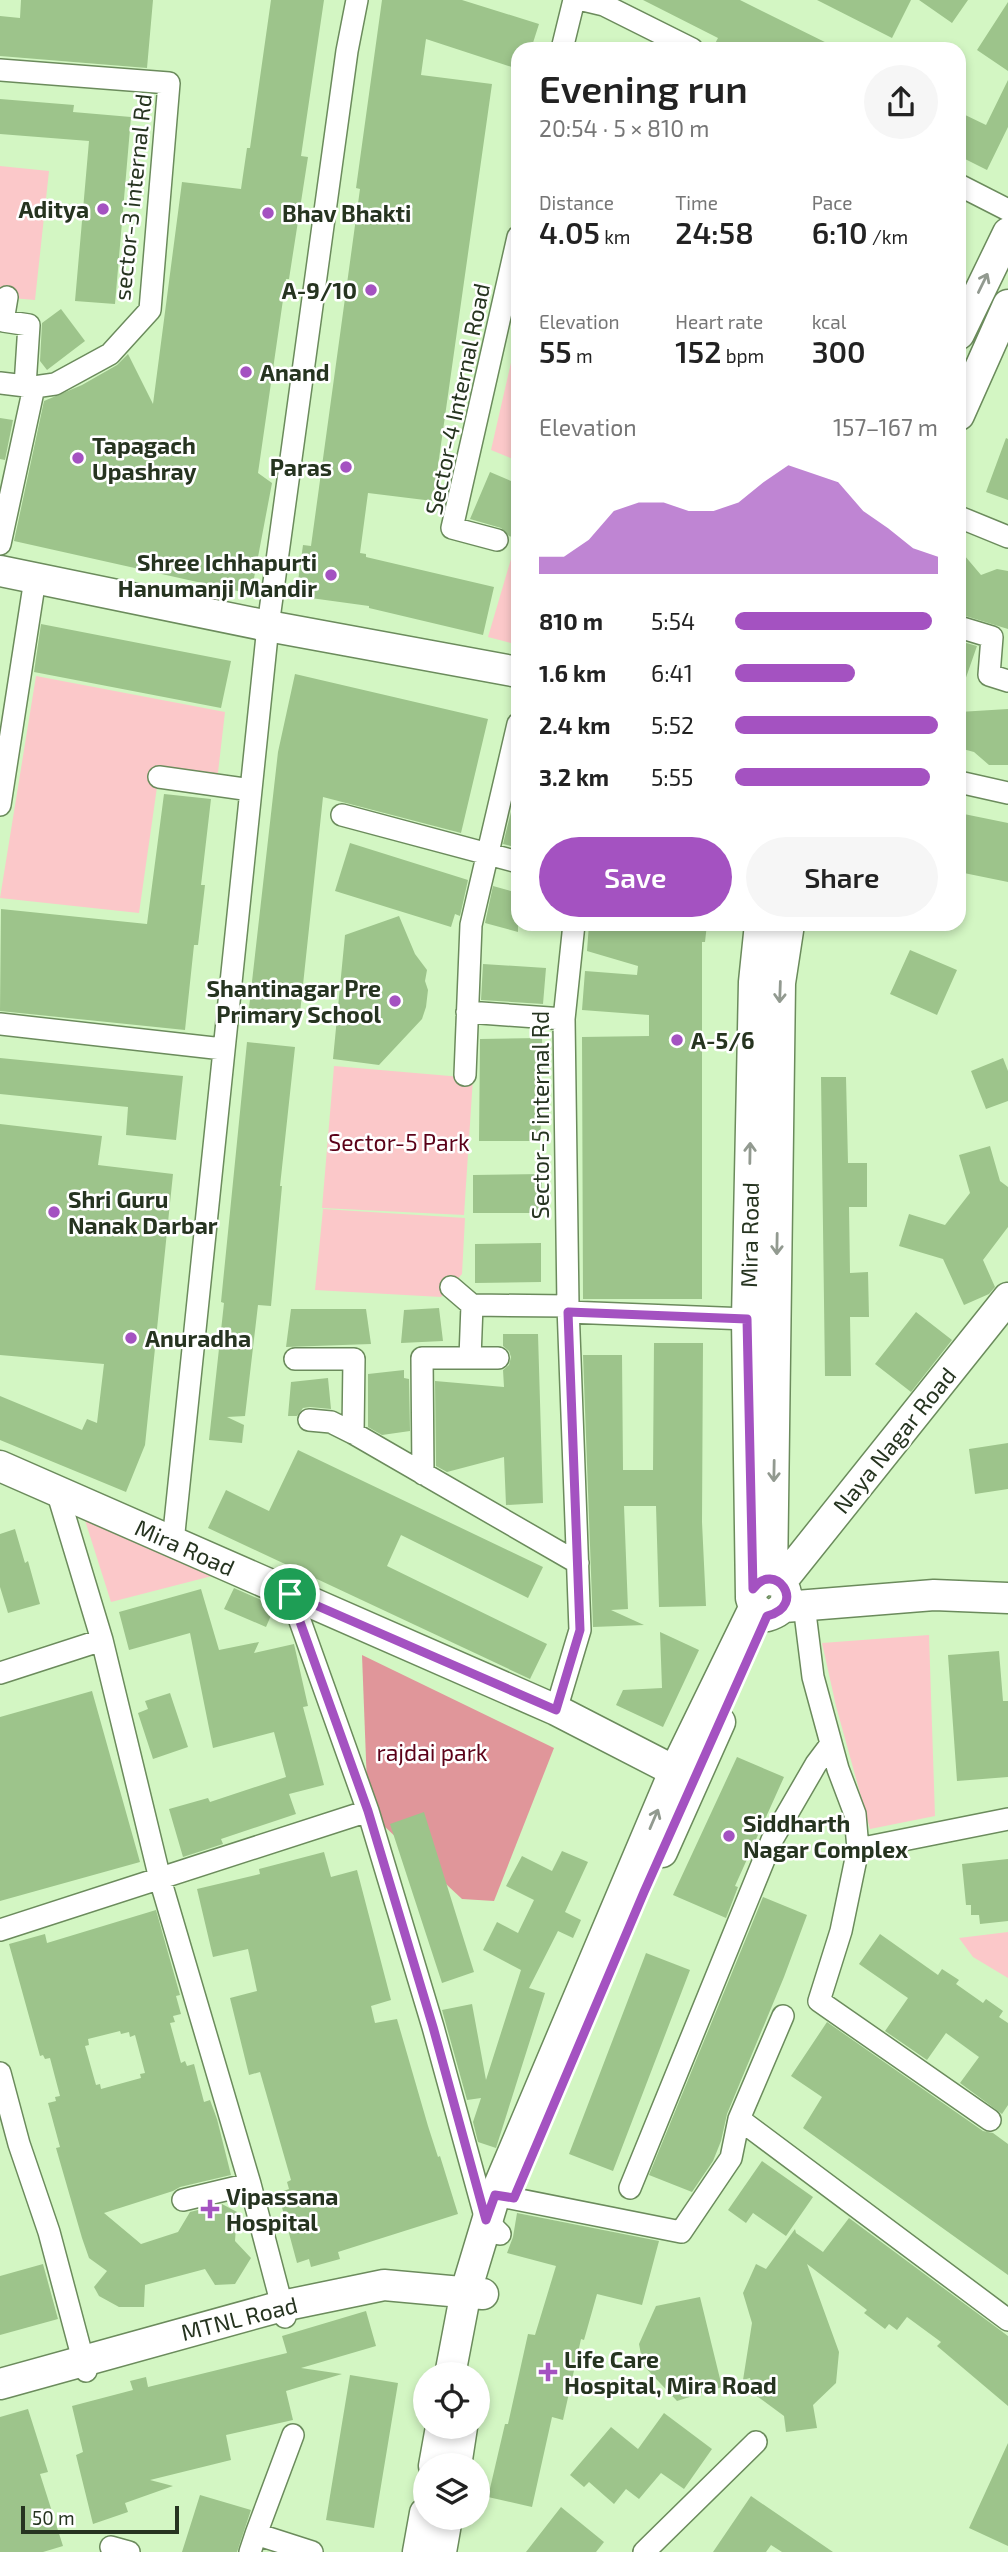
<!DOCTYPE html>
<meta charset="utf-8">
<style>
body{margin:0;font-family:"Exo 2",sans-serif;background:#f6f6f6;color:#222;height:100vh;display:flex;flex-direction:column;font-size:26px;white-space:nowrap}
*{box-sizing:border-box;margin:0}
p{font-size:23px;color:#767676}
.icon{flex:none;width:38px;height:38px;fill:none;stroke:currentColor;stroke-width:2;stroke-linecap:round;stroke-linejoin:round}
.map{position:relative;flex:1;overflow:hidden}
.sheet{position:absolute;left:511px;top:42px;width:455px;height:889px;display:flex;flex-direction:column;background:#fff;border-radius:21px;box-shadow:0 4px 10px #0003}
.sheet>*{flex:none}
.controls{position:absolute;left:413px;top:2362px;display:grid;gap:14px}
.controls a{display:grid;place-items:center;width:77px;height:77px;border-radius:50%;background:#fff;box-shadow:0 4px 10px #0003;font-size:35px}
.scale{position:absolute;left:21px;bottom:18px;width:158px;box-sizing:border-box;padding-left:7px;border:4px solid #263420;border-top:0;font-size:19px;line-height:24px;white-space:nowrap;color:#263420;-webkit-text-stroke:5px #fff;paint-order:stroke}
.pin{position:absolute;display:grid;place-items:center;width:60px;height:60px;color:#fff;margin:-30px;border:4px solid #fff;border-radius:50%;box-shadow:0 2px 7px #0007}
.round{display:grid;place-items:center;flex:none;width:74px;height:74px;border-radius:37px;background:#f6f6f6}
.overview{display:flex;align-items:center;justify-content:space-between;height:119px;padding:0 28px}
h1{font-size:38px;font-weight:600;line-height:52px}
.metrics{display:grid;grid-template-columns:repeat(3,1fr);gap:10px;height:119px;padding:7px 28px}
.metrics div{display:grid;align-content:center}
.metrics b{font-size:30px;font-weight:600}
.metrics small{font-size:19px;font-weight:400}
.metrics p{font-size:19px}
.chart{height:196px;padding:14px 28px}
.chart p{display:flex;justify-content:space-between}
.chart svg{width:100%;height:126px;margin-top:7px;fill:#a452c1;opacity:.7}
.button{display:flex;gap:14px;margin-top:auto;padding:14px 28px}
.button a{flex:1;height:80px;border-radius:42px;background:#a452c1;color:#fff;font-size:28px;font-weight:600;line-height:80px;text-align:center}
.button a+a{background:#f6f6f6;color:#222}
ul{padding:0 28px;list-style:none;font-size:23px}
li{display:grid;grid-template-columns:112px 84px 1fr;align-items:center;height:52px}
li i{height:18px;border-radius:9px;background:#a452c1}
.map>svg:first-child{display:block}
.green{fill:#fbc8c9}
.forest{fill:#e0969a}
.building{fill:#9dc48b;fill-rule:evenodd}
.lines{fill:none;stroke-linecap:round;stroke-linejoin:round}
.street-casing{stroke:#6b8b5c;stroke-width:24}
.secondary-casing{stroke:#6b8b5c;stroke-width:33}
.street{stroke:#fff;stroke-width:21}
.secondary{stroke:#fff;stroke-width:30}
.oneway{stroke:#929a90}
.route-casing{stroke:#fff;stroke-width:14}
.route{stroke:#a452c1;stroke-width:9}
.poi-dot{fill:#a452c1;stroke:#fff;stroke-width:2.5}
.labels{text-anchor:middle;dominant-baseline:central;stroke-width:5;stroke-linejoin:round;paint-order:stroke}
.street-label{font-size:23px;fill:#263420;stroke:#fff}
.poi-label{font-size:23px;font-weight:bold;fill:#263420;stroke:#fff;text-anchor:start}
.park-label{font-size:23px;fill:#5b0118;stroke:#fff}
</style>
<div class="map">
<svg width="1008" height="2552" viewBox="0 0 1008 2552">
<rect width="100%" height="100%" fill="#d3f6c3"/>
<!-- green -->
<path class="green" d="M0,166l49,5 -14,129 -35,-3z
M518,332v129l-27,-11z
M516,542l2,1v102l-30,-8z
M36,676l189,36 -8,69 -58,-8 -20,140 -139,-15z
M334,1066l139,12 -9,137 -142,-7z
M323,1209l142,9 -3,56 -21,23 -126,-7z
M83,1514l129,62 -101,26z
M929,1635l6,181 -65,13 -34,-123 -14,-63z
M1008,1932v46l-35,-21 -14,-19z"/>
<!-- forest -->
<path class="forest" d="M362,1655l192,93 -60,153 -32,-2 -94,-88z"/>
<!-- building -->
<path class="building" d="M21,0h132l-6,68 -147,-12v-40l20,2z
M271,0h53l-23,156 7,1 -19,122h-3l-28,194 14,10 -21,111 -237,-53 30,-140 38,-16 35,-20 11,-11 25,50 29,-222 59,7 6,-41h3z
M382,0h80l77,24 -8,25h-13v20l-92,-30 -5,36 71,9 -59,417 -65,-8 -8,60 6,1v3l128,30 -11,48 -114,-27v-2l-73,-10 7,-51 8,1 49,-357 -4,-1z
M643,0h97l99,49h-127l6,-11z
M817,0h94l-19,38z
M919,0h49l-16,23z
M1008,2v69l-31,-21z
M1008,80v47l-21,43 -28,-14v-44l27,13z
M0,99l74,6 -1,7 58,5 -16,187 -40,-3 14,-160 -89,-7z
M61,309l24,32 -38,29 -7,-9 2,-38z
M0,418l13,2 -8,40 -5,-1z
M1006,438l2,1v61l-22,-8z
M490,472l28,12v55l-9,-3 -8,-8 -31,-9z
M959,549l22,26 16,-6 11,2v58l-49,-15z
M41,624l190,37 -10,47 -187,-36z
M959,641l18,5 -15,43h-3z
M295,674l193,45 -27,114 -138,-36 -23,216 -51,-5 29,-256z
M1008,709v56h-19l-15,-13 -15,-4v-36z
M164,794l47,5 -10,86h4l-7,60h-4l-9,85 -185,-19 1,-102 146,15z
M515,796l3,1v51l-15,-4z
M959,813l49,10v59l-49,-10z
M350,843l118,37 -8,36 -5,-2 -4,13 -116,-36z
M493,886l25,7v39l-33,-9z
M399,916l16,38 12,16 -2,11 3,9 -2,17 -4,12 -43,46 -46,-6 12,-124z
M589,924h118l-2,18h-3v357h-119l-1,-262 67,-1v-21l-67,-5 3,-39 52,4 1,-9 -51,-15z
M910,950l47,20 -20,45 -47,-21z
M483,964l63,4 -3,36 -62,-4z
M542,1038l1,38h-3l1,65h-62l1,-102z
M247,1042l48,5 -15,139h2l-11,120 -13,-1 -13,111 -18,1 17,8 -2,18 -33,-3 15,-137 -3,-1z
M0,1058l183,18 -7,64 -50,-5 2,-28 -128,-13z
M1003,1058l5,13v30l-22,8 -15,-38z
M821,1077h25l2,86h19v44h-18l1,66 18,-1 1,45h-19l1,59h-26z
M0,1124l102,12 -4,29 75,9 -28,271 -19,47 -126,-52v-44l82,34 5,-11 10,4 7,-59 -104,-9z
M990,1146l10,35 8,6v40l-25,33 12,27 -6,7 -25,11 -21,-46 -44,-13 10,-32 36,11 25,-32 -11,-38z
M542,1174v39h-69v-38z
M541,1243v39l-66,1v-39z
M439,1308l4,33 -42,2 3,-33z
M291,1309h75l5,35 -85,3z
M916,1312l36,28 -41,52 -36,-28z
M503,1334h35l5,169 -37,2 -2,-48 -57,15 -11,-6 -1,-85 69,6 -1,-17 6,-5 2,-8 -2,-6 -6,-5z
M654,1343h49l-1,179 4,84 -47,1 -3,-101h-32l4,103 -17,1 33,15 -51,2 -10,-272h39l1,115h30z
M404,1370v8l5,1 1,52 -28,4 -14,-8v-53z
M328,1378l3,31 -21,-2 -7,1 -6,8h-9l3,-34z
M1008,1443v46l-33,5 -6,-45z
M298,1450l245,117 -15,31 -127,-63 -14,31 160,78 -17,35 -322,-151 18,-38 43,21z
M15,1529l10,34 3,-2 12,43 -32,9 -8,-26v-53z
M234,1588l41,18 -9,21 -42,-18z
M201,1589l18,61 40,-8 -5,11 40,-9 14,62 -5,1 21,78 -35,9 7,20 -75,25 2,5 -40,13 -14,-48 39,-11 2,4 76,-25 -12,-45 -61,16 -23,-115 -61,17 -10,-38z
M660,1632l39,18 -36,77 -47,-22 7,-15 39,-2z
M999,1651l4,50h5v76l-51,4 -9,-126z
M92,1691l48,171 -140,39v-184z
M170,1693l18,54 -35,12 -15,-46 10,-4 -3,-8z
M737,1757l47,20 -49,109 3,1 -12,31 -53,-23z
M424,1812l50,160 -32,11 -52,-159z
M562,1851l26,11 -23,50 16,8 -8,18 -15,-7 -29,57 16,5 -49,155 -18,-6 -5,-20 8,-24 -14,2 -25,-90 30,-6 14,76 35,-110 -38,-20 14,-28 21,11 16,-33 -28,-14 16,-30 30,15z
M324,1852l7,25 26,-7 34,130 -20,6 4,17 22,-4 31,107 10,31 2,-1 18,58 -120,38 2,7 -29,8 -2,-8 -12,4 -17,-63 3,-1 -2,-7 8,-3 -2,-7 4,-2 -31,-108 -11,3 -19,-77 27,-7 -9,-42 -35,8 -16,-68 63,-15 -1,-5z
M1008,1859v62l-28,3 -1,-9h-8v-10h-5l-4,-41z
M763,1897l44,18 -23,62 -57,137 -6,27 -8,20 -21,31 -43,-17z
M156,1910l24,85 -4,1 5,18 -8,2 2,6 -5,1 11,40 4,-2 2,5 7,-2 10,38 6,-2 7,19 14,56 -51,12 -7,4 -69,22 37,31 37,-12 12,-20 32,-8 15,8 -2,29 16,17 -16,26 -20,1 -10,-16 -60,16 -1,22h-25l-20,-11 -5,-9 13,-16 -18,-13 -7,-20 -26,-90 4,-1 -12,-44 8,-2 -1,-4 5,-1 -10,-38 -5,1 -2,-4 -3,1 -31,-112 36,-10 2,9zM120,2031l1,3 8,-2 1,5 5,-2 10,38 -5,1 1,4 -40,11 -1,-5 -4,1 -11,-39 4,-1 -1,-6z
M880,1934l58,41 4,-6 17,11 -3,4 27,19 3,-4 17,12 -4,6 9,6v82l-6,9 -42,-31 19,-26 -33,-24 -19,27 -42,-29 23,-33 -49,-34z
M646,1953l44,17 -77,201 -44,-17z
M827,2022l156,109 10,2 15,11v131l-205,-147 19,-31 -31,-21z
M762,2161l51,36 -27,39 -33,-23 -7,10 -18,-13z
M517,2213l142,28 -17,64 -45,-11 -13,46 -3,-1 -18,81 -11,-3 -20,90 -44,-10 17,-73h3l20,-90 7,1 21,-69 -49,-13 6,-16z
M849,2218l159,118v70l-71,-60 4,-4 -34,-25 -10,13 -8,-6 -4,5 -21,-16 3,-3 -60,-46 32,88 -3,31 -23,22 4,23 -31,4 -2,-16 -30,-22 -4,-16 -7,2 9,-57 -9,-30 13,-29 10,5 29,-40 1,4 27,19z
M43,2264l15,55 -58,16v-59z
M700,2297l22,90 -45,14 -34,-36 -4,-21 17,-38z
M366,2311l10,35 -75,22 41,6 -56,17 7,29 -67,15 5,25 -81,20 23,6 -48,17 3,9 -35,12 -17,-69 7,-3 -11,-46 61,-16 -3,-9 16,-4 2,10 139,-34 -5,-17z
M350,2375l48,8 -24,145 -48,-8z
M28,2409l20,63 -8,2 23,72 -20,6h-43v-135z
M664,2413l48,36 -28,40 -23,-16 -22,26 -13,-10 -12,15 -25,-22 -5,5 -14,-12 41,-48 27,22z
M1008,2443v103l-39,-18z
M200,2495l51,15 -14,42h-55z
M751,2496l82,56h-51l-11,-7 -5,7h-53z
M561,2507l43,35 -8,10h-70z"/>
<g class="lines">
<!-- street casing -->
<g class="street-casing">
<path id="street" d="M583,0l21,5 88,44
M562,49l12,-49
M0,70l169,13 -19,227 -40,44 -55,30 -21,3 -34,-4
M959,185l49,25
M7,297l-4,24 26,4 -4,61
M959,517l49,20
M497,540l-45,-12 66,-291
M0,544l34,-157
M959,627l33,10 -3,38 19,6
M159,777l92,13
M959,782l49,11
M0,805l35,-226
M342,815l176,47
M467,1012l97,7
M0,1024l223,25
M465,1075l6,-150 47,-201
M451,1287l21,18 96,1
M568,1312l179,7
M470,1358l2,-53
M295,1359h59l-1,74
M309,1420l22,2 22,11 225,130
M423,1474l-1,-116h76
M173,1542l95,-916 79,-575 10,-51
M290,1593l78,218
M804,1605l9,72 25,92 17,45 3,35
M102,1640l58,239 90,305 35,133
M0,1673l102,-33 -45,-149
M556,1710l24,-80 -12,-324 -4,-287 10,-95
M0,1930l368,-119 65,216 53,193 14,14
M0,2073l19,71 30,88 37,139
M739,2119l269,201
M990,2120l-171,-119 22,-70 17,-82 150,-30
M630,2188l142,-348 44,-76 15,-20
M495,2195l186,37 50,-74 8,-39 44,-103
M183,2200l67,-16
M256,2534l37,-99
M111,2547l18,5
M250,2552l6,-18 56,18
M644,2552l112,-110"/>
</g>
<!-- secondary casing -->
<g class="secondary-casing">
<path id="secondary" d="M959,334l49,-101
M959,415l49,-110
M0,571l268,55 250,46
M0,1466l556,244 134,69
M772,1579l8,-596 9,-59
M781,1582l227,-284
M753,1589l11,-10 17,3c11,17 4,29 -14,34l-13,-8 -3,-10 -4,-279 7,-337 6,-58
M784,1607l150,-12 74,3
M662,1852l58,-130
M450,2375l16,-84 29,-96 179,-423 80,-164
M0,2384l282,-78 102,-21 99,9
M434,2466l7,-39
M456,2466l6,-39
M418,2552l7,-39
M441,2552l6,-34"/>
</g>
<!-- street -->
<use href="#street" class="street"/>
<!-- secondary -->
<use href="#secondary" class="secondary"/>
</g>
<!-- one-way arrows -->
<defs><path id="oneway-shaft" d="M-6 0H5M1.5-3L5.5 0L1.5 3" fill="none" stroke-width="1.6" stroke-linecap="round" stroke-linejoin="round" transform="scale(1.75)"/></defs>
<g class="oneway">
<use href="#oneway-shaft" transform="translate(983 283) rotate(-64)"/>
<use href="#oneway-shaft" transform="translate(780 992) rotate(92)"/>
<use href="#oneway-shaft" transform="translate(750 1153) rotate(-89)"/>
<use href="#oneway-shaft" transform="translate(777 1244) rotate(91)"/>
<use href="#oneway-shaft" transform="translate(774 1471) rotate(91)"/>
<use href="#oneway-shaft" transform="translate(654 1819) rotate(-67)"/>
</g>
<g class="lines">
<!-- route casing -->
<g class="route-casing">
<path id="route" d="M568,1312l179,7 6,270c21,-30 56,16 14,27l-123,276 -130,306 -19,-3 -9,25 -53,-193 -65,-216 -78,-217 266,116 24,-80z"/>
</g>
<!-- route -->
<use href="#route" class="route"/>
</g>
<!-- markers -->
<g class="poi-dot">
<circle cx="103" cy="209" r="7"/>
<circle cx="268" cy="213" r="7"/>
<circle cx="371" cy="290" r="7"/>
<circle cx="246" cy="372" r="7"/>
<circle cx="78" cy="458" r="7"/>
<circle cx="346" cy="467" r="7"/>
<circle cx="331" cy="575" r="7"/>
<circle cx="395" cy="1001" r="7"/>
<circle cx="677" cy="1040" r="7"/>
<circle cx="54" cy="1212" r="7"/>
<circle cx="131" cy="1338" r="7"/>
<circle cx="729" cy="1836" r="7"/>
<path d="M206.5 2198.5h7v7h7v7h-7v7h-7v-7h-7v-7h7z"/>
<path d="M544.5 2361.5h7v7h7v7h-7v7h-7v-7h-7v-7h7z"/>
</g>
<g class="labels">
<!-- street labels -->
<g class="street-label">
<text transform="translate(132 197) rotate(-84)">sector-3 internal Rd</text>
<text transform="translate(457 399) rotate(-78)">Sector-4 Internal Road</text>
<text transform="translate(540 1115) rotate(-90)">Sector-5 internal Rd</text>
<text transform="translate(749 1235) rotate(-89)">Mira Road</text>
<text transform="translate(894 1440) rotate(-51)">Naya Nagar Road</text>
<text transform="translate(185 1547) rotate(24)">Mira Road</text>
<text transform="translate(239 2318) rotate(-14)">MTNL Road</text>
</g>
<!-- poi labels -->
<g class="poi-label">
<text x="89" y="209" text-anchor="end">Aditya</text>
<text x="282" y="213">Bhav Bhakti</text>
<text x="357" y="290" text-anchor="end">A-9/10</text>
<text x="260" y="372">Anand</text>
<text x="92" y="445">Tapagach<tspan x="92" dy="26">Upashray</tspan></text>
<text x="332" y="467" text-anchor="end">Paras</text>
<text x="317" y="562" text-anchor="end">Shree Ichhapurti<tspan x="317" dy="26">Hanumanji Mandir</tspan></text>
<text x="381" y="988" text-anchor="end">Shantinagar Pre<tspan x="381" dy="26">Primary School</tspan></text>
<text x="691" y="1040">A-5/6</text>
<text x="68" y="1199">Shri Guru<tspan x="68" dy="26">Nanak Darbar</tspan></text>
<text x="145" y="1338">Anuradha</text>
<text x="743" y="1823">Siddharth<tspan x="743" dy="26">Nagar Complex</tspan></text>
<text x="226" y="2196">Vipassana<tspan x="226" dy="26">Hospital</tspan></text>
<text x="564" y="2359">Life Care<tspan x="564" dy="26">Hospital, Mira Road</tspan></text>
</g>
<!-- park labels -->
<g class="park-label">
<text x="399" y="1142">Sector-5 Park</text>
<text x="432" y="1752">rajdai park</text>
</g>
</g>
</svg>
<div class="controls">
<a><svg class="icon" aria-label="locate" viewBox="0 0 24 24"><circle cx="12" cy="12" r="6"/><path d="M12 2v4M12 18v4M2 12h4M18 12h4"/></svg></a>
<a><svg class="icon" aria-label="layers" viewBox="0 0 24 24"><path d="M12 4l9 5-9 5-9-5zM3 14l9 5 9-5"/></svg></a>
</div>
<div class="scale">50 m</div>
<div class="pin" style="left:290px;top:1594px;background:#1e9e55"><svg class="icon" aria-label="arrive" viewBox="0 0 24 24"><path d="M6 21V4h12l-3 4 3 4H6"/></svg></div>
<section class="sheet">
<div class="overview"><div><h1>Evening run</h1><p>20:54 · 5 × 810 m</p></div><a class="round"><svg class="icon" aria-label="share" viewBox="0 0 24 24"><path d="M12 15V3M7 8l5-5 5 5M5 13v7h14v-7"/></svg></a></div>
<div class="metrics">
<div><p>Distance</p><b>4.05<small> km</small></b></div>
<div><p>Time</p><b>24:58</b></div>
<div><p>Pace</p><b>6:10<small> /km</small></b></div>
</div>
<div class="metrics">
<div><p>Elevation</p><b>55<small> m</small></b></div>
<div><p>Heart rate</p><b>152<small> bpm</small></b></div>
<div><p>kcal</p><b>300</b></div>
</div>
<div class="chart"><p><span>Elevation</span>157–167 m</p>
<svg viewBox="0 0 160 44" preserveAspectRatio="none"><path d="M0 44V38L10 38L20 32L30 22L40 19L50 19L60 22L70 22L80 19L90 12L100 6L110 9L120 12L130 22L140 28L150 35L160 38V44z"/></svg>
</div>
<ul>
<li><b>810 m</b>5:54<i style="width:97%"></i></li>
<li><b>1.6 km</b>6:41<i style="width:59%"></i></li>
<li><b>2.4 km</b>5:52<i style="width:100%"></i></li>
<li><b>3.2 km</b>5:55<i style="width:96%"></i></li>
</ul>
<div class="button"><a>Save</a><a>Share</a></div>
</section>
</div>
